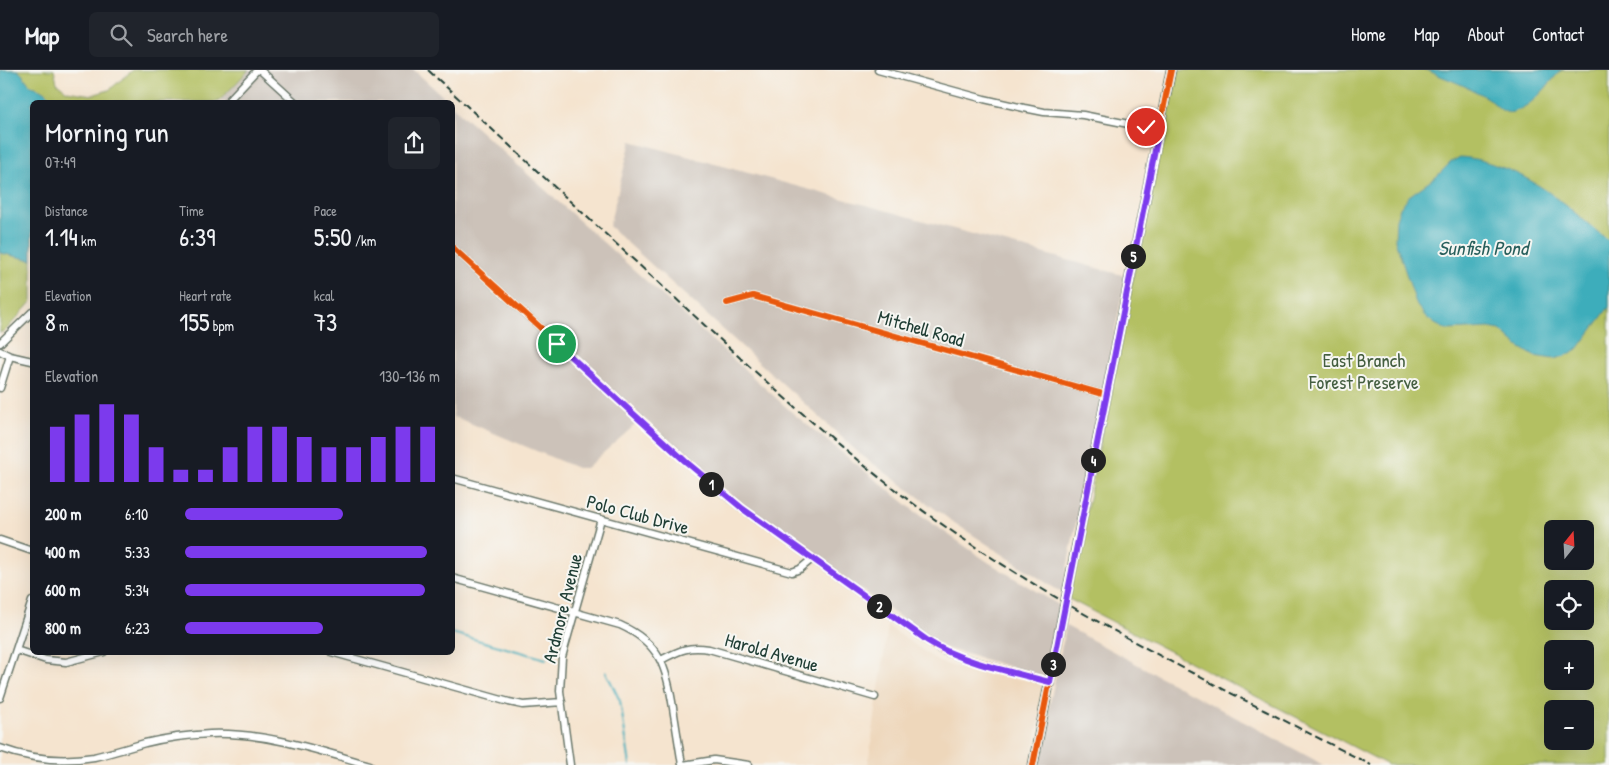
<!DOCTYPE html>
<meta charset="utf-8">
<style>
body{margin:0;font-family:"Patrick Hand",sans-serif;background:#20242c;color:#f1f3f6;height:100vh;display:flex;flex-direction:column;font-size:19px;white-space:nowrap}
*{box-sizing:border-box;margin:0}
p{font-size:16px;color:#9ea1a6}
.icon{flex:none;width:28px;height:28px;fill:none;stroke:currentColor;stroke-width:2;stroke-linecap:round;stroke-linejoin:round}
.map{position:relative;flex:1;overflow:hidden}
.sheet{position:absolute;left:30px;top:30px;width:425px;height:555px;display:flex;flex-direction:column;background:#171b24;border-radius:8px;box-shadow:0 5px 20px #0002}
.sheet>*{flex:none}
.needle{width:32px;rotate:18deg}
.buttons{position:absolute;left:1544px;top:450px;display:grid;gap:10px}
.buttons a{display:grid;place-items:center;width:50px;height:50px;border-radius:8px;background:#171b24;box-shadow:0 5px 20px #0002;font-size:25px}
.pin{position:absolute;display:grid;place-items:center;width:42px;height:42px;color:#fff;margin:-21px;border:2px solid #fff;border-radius:50%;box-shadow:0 1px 5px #0007}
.km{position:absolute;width:25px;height:25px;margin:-12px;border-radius:50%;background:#222;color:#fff;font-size:14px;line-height:25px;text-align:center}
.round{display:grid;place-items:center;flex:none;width:52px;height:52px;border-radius:8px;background:#20242c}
.overview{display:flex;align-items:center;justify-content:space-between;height:85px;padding:0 15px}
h1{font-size:28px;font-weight:600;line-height:38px}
.figures{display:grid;grid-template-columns:repeat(3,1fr);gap:8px;height:85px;padding:5px 15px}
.figures div{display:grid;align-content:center}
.figures b{font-size:25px;font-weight:600}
.figures small{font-size:14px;font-weight:400}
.figures p{font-size:14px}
.chart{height:140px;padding:10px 15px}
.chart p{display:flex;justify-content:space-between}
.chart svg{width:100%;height:90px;margin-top:5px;stroke:#7c3aed;stroke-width:6}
ul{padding:0 15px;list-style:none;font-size:16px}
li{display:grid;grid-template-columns:80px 60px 1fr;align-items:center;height:38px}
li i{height:12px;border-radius:6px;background:#7c3aed}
header{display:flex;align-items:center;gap:30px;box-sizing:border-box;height:70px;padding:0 25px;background:#171b24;border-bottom:1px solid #363941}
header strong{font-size:24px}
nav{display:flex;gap:28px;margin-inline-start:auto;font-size:18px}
.search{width:350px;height:45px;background:#20242c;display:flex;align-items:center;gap:12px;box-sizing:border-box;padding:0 18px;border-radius:8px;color:#9ea1a6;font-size:19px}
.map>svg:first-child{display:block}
.built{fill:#eed7bb}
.industrial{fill:#ccc2b9}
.green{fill:#b3c062;stroke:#697e4b;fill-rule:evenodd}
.water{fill:#3eadbb;stroke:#2e7578}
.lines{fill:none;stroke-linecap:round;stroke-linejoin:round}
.stream{stroke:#3eadbb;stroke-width:2}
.street-casing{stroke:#6a776a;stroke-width:9}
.secondary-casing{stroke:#6a776a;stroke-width:11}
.street{stroke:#fff;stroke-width:6}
.secondary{stroke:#fff;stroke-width:9}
.rail{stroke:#1f3d34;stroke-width:2;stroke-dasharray:8 4;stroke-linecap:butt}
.cycleway-casing{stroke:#f6f6f2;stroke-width:9}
.cycleway{stroke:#e8590c;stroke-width:6}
.route-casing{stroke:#fff;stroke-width:10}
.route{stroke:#7c3aed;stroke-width:6}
.labels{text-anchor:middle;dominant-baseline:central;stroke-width:4;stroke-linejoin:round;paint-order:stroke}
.street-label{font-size:19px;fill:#1f3d34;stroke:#f6f6f2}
.park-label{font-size:19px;fill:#445e40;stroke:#f6f6f2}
.water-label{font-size:20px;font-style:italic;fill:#285f5c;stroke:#f6f6f2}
</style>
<header>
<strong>Map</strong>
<div class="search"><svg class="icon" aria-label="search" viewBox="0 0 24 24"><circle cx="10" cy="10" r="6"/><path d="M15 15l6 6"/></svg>Search here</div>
<nav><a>Home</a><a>Map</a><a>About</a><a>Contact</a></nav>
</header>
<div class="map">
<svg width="1609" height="695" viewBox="0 0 1609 695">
<rect width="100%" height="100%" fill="#f6f6f2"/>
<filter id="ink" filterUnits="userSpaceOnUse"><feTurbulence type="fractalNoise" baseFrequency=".02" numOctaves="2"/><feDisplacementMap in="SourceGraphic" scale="10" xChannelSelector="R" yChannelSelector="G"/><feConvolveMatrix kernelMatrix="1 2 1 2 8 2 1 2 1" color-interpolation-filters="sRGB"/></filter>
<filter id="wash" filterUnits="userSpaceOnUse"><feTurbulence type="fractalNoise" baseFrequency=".0096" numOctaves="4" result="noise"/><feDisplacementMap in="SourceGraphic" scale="20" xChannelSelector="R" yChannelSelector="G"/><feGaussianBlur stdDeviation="1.12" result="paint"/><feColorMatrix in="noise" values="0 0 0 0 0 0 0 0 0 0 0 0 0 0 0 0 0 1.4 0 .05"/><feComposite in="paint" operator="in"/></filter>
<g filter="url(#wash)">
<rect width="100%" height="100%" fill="#f5e4cf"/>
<!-- built -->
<path class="built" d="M888,556l51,36 37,11 70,10 -15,82h-163z"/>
<!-- industrial -->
<path class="industrial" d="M249,0h165l35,32h-230z
M452,36l343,309 121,97 72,50 74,45 -14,71 -106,-31 -196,-139 -103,-90 -57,50h-9l-112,-47 -12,-4z
M631,71l495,135 -64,317 -109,-71 -93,-68 -251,-228z
M1066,556l258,139h-287z"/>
<!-- green -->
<path class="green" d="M0,0h54l3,13 10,8 25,4 17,-5 24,-20h116l-31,32h-186v199l-26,29 -6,3z
M1174,0h435v695h-221l-319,-166zM1552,459h33v32h-33zM1552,519h33v32h-33zM1552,579h33v32h-33zM1552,639h33v32h-33z"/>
<!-- water -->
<path class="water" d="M0,0h17l4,3 9,12 15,6 11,11h-24v158l-32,-7z
M1426,0h138l-4,1c-13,15 -27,35 -47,41 -10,3 -16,-7 -23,-12 -19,-13 -43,-21 -64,-30z
M1460,87c14,1 25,4 38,9 47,16 73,45 111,75v66l-31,42 -13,7 -11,3 -20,-3 -16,-10 -18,-16 -11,-2 -42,2 -12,-6 -9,-7 -9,-11 -22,-66 1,-21 4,-11 9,-12 27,-19 15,-15z"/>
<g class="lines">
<!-- stream -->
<path class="stream" d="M452,563l94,26
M606,602l14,29 10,64"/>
</g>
</g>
<g filter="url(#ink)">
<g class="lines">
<!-- street casing -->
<g class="street-casing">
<path id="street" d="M260,0l35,32
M878,0l106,29 40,9 20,4 39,3 76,15
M227,32l30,-32
M452,177l262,239 29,23 198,141 20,7 89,25
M727,233l26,-7 353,99
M0,273l32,-31
M0,281l10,5 22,5
M0,318l10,-32
M452,408l340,94 8,-3 12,-10
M0,470l32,11
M452,508l168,47c40,18 47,43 53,83 3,19 6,38 9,57
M16,580l30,10 20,2 38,-10
M331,582l178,50 14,3 39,-3
M661,590c19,-10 27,-14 48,-11l166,48
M0,628l32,-97
M0,678c30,11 63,14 94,9 17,-4 34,-9 51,-14 21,-5 43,-8 65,-9 55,-2 107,16 160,31
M570,695l-10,-74 2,-34 39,-138
M683,695l31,-5 35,5"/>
</g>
<!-- secondary casing -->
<g class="secondary-casing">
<path id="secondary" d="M1033,695l138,-695"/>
</g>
<!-- street -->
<use href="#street" class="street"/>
<!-- secondary -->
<use href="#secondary" class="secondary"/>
<!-- rail -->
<path class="rail" d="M428,0c81,75 162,150 244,225 84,78 168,156 261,223 137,97 289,170 438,247"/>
<!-- cycleway casing -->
<g class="cycleway-casing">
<path id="cycleway" d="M452,177l262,239 29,23 198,141 20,7 89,25
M727,233l26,-7 353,99
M1033,695l138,-695"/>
</g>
<!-- cycleway -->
<use href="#cycleway" class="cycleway"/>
</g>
</g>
<g class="lines" filter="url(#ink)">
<!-- route casing -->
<g class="route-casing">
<path id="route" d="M557,274l128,117 58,48 185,132c32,21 84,31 122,41l109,-552 -13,-3"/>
</g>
<!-- route -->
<use href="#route" class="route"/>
</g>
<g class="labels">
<!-- street labels -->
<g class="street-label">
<text transform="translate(921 258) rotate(16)">Mitchell Road</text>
<text transform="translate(638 444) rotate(15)">Polo Club Drive</text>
<text transform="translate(562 538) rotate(-76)">Ardmore Avenue</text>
<text transform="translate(772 582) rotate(16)">Harold Avenue</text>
</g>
<!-- park labels -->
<g class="park-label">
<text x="1364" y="290">East Branch<tspan x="1364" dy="22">Forest Preserve</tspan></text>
</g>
<!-- water labels -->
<g class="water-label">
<text x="1483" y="177">Sunfish Pond</text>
</g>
</g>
</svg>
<div class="buttons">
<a><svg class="needle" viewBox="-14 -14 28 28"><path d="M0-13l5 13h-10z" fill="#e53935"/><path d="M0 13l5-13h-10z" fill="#9ea1a6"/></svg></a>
<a><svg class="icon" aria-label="locate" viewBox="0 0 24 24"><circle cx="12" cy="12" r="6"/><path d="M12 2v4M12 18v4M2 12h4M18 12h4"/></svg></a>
<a>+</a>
<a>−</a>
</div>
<div class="pin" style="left:557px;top:274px;background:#1e9e55"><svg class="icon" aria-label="arrive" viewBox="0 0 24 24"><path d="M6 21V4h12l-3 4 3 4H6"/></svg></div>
<div class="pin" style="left:1146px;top:57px;background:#d93025"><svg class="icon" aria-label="check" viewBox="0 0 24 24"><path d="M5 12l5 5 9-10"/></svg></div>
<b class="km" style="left:711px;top:414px">1</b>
<b class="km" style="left:879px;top:536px">2</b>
<b class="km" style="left:1053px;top:594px">3</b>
<b class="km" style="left:1093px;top:390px">4</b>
<b class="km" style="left:1133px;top:186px">5</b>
<section class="sheet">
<div class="overview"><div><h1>Morning run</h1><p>07:49</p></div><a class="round"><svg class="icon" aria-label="share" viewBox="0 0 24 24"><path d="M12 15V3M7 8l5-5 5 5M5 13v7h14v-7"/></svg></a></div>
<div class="figures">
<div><p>Distance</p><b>1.14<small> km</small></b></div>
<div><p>Time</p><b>6:39</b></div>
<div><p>Pace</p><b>5:50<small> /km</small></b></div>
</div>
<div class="figures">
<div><p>Elevation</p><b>8<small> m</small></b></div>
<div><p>Heart rate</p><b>155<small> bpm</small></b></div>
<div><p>kcal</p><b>73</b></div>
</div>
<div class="chart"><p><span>Elevation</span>130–136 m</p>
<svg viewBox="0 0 160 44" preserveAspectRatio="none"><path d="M5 44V17M15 44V11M25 44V6M35 44V11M45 44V27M55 44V38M65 44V38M75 44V27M85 44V17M95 44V17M105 44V22M115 44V27M125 44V27M135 44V22M145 44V17M155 44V17"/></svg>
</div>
<ul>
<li><b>200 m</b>6:10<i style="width:62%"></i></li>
<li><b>400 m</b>5:33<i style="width:95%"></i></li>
<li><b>600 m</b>5:34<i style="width:94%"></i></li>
<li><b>800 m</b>6:23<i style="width:54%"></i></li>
</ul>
</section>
</div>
